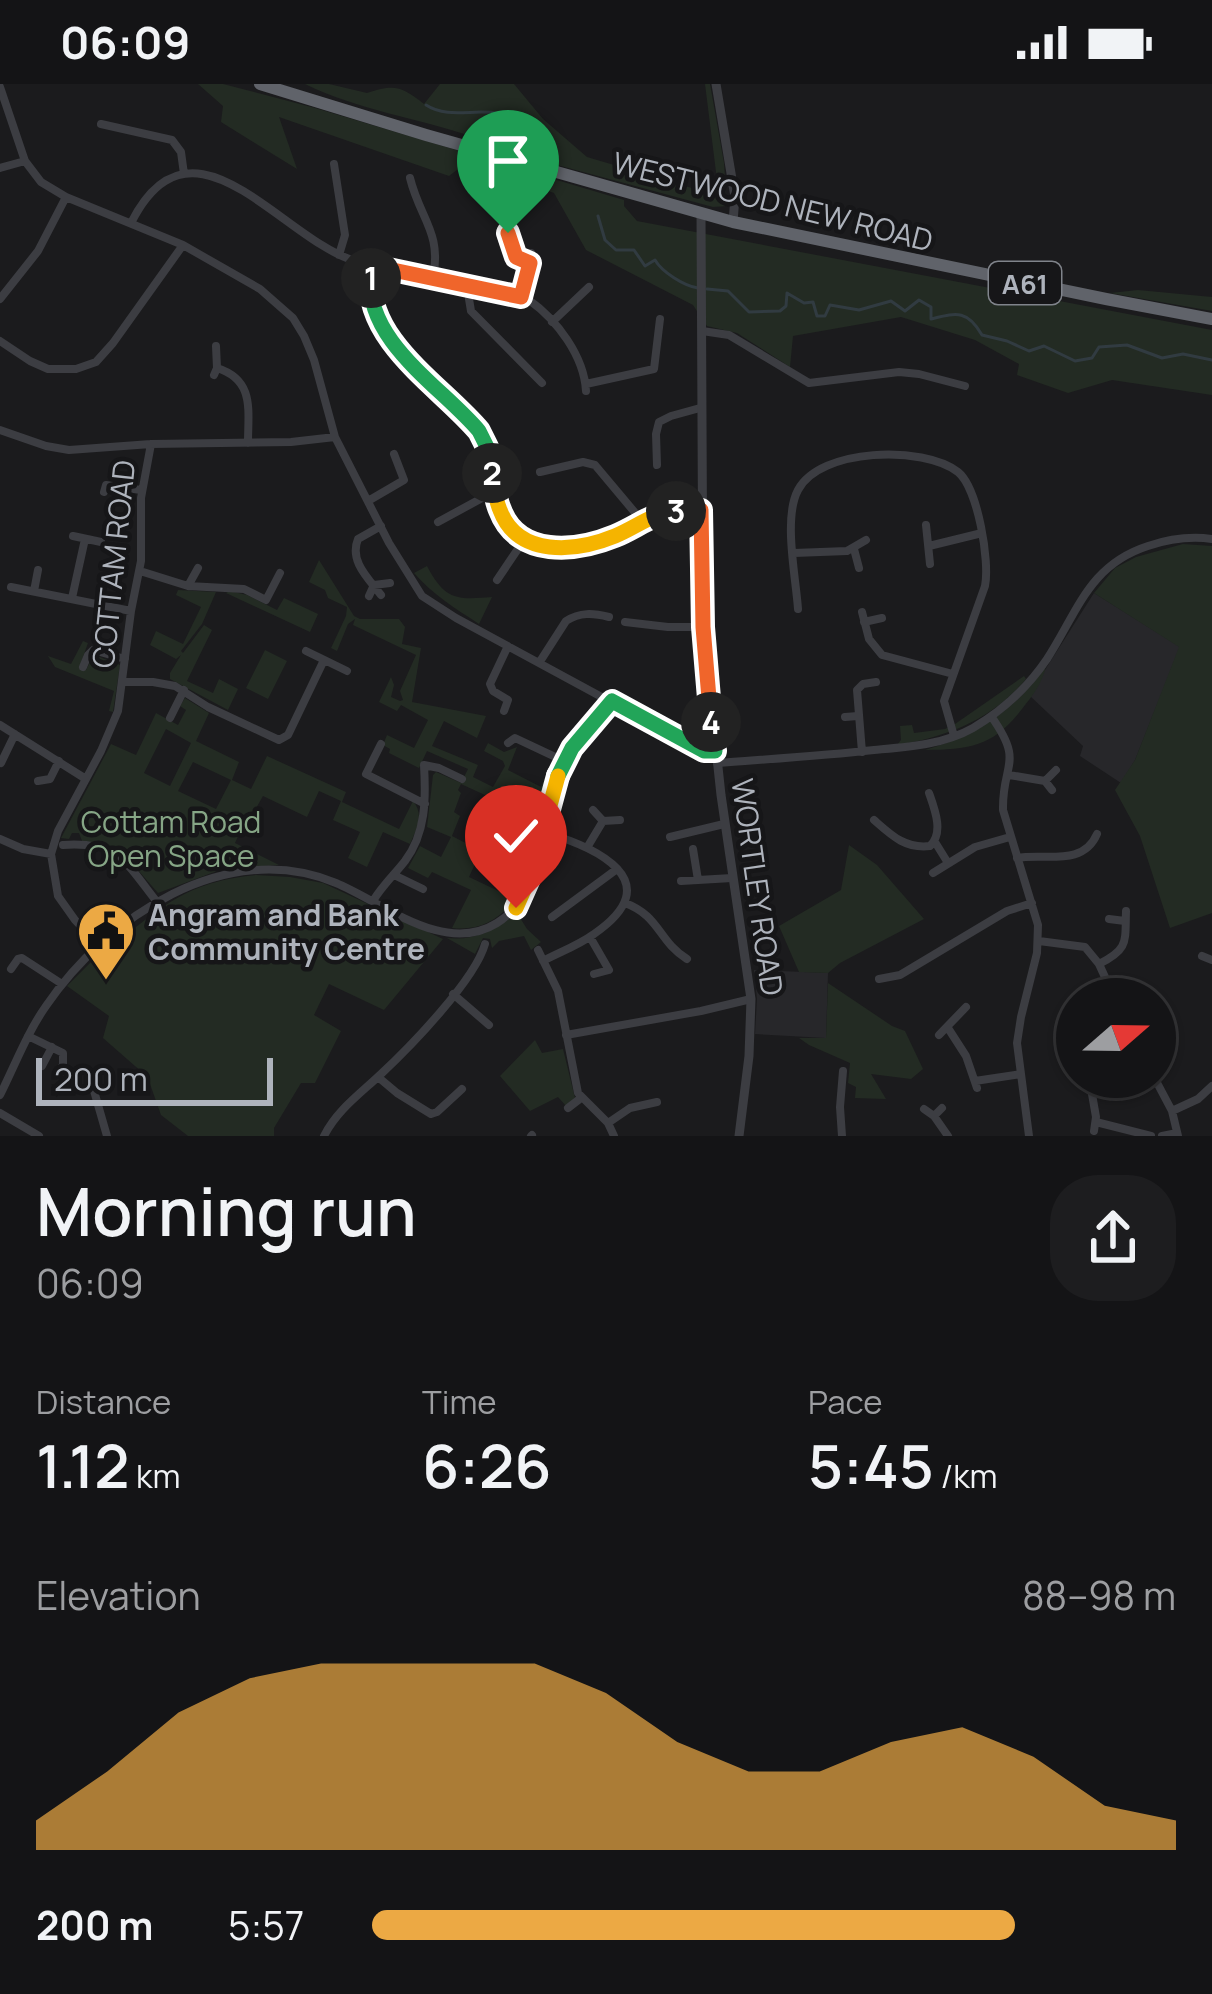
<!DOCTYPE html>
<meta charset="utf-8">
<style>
body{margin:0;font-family:Manrope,sans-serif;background:#1d1d1f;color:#f1f3f6;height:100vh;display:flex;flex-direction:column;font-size:45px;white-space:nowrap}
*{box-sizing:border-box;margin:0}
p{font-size:39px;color:#9d9ea1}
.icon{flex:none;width:66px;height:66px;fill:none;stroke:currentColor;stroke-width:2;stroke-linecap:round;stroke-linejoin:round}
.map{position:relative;height:1052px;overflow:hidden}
.sheet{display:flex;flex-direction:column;background:#141416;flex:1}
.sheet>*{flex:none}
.needle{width:78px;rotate:70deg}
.tools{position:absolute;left:1056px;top:894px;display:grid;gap:24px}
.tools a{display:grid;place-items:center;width:120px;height:120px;border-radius:50%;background:#141416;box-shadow:0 3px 9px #0004,0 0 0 3px #333335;font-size:60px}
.scale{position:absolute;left:36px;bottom:30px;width:237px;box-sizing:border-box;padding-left:12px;border:6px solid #aeb3bc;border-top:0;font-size:33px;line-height:42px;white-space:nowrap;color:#aeb3bc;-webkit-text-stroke:9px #161618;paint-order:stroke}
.pin{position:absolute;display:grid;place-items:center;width:102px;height:102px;color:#fff;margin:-123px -51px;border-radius:50% 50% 50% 0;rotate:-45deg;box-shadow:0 0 12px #0007}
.pin .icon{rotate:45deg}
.km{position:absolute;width:60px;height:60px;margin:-30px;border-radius:50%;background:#222;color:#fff;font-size:33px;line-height:60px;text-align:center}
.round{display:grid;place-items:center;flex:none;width:126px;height:126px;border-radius:48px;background:#1d1d1f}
.headline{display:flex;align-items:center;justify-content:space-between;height:204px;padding:0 36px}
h1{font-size:66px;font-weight:600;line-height:90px}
.stats{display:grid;grid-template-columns:repeat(3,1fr);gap:18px;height:204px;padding:12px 36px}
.stats div{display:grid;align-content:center}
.stats b{font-size:60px;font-weight:600}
.stats small{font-size:33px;font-weight:400}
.stats p{font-size:33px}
.chart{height:336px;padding:24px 36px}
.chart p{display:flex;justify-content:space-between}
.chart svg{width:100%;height:216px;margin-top:12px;fill:#eca944;opacity:.7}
ul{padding:0 36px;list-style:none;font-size:39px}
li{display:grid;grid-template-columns:192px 144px 1fr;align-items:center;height:90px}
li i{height:30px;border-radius:15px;background:#eca944}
.status{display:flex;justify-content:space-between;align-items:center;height:84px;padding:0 60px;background:#141416;direction:ltr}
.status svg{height:33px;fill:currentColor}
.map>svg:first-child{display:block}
.built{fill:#27272a}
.green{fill:#232b23;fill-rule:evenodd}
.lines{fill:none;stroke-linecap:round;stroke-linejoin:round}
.stream{stroke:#313b41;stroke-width:3}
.minor{stroke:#3c3d42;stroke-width:8}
.tertiary{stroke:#3c3d42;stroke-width:9}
.trunk{stroke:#60636a;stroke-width:12}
.split-1-casing{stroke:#fff;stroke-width:24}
.split-2-casing{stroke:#fff;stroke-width:24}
.split-3-casing{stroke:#fff;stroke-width:24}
.split-4-casing{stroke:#fff;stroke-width:24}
.split-5-casing{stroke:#fff;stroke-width:24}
.split-6-casing{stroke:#fff;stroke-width:24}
.split-1{stroke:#f0652b;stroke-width:15}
.split-2{stroke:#22a559;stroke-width:15}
.split-3{stroke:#f5b400;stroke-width:15}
.split-4{stroke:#f0652b;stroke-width:15}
.split-5{stroke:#22a559;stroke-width:15}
.split-6{stroke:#f5b400;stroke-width:15}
.labels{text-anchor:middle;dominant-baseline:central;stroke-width:9;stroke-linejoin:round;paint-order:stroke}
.shield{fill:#161618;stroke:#80848b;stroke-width:3}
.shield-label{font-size:27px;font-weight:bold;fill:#aeb3bc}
.street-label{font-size:30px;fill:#aeb3bc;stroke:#161618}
.park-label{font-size:30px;fill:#86a686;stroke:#161618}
.poi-label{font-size:30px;font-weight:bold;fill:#aeb3bc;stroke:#161618;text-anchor:start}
</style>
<div class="status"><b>06:09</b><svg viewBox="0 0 49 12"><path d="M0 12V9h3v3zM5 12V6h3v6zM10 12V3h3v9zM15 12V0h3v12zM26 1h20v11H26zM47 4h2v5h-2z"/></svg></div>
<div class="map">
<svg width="1212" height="1052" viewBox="0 0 1212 1052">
<rect width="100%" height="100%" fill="#1b1b1d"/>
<!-- built -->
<path class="built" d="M1094,509l86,54 -45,113 -14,23 -41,-27 3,-10 -54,-51z
M754,886l74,3 -2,65 -71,-4 2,-35z"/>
<!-- green -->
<path class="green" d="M198,0h25l92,24 309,92v6l13,15 575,109v65l-100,-15 -44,13 -51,-18 2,-11 -44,-24 -74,-23 -108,19 -3,31 -53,-34 -30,-7 -14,-21 -107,-55 -32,-57 -88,-30 -17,13 -170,-59 18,52 -76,-47 2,-16z
M305,0h24l38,9c28,-9 34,-7 57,11l16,-20h74l29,35 44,38 132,39 -14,-112h5l14,79 3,43 -14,1 -238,-64 -2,-6c-55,-19 -115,-27 -168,-53z
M1138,206l74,7v14l-102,-18z
M1183,460l29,2v367l-42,15 -30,-92 -25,-46 20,-30 44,-113 -85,-54 21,-25 21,-11z
M319,476l35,56 6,3h39l6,8 -3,17 19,4 -9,54 74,14 -9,22 -33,-17 -12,25 46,19 -5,12 20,10 12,-21 -2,-5 -19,-10 4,-8 16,9 13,-5 -9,23 33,17 11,-26 5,4 -15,44 -1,12 -22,-10 -23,49 -10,-4 25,-49 -50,-23 -3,6 3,3 -7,19 6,4 -8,20 29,15 -12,26 46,22c-17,22 -36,32 -63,29l19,-38 -39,-18 -4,6 -20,-10 12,-22 21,11 10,-20 -24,-10 6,-52 3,-3 25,11 7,-14 -41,-18 -8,17 -30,-15 1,-4 -7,-4 4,-10 27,13 14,-28 -27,-15 -4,6 -18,-9 12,-25 3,8 -3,12 9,4 3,-1 -3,-9 16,-36 -63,-30 2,-6 -7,5 -11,27 -6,-3 15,-32 1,-9 -19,-9 -3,-8 -16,-8z
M427,482c18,34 29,34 65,31l-13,27c-24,-16 -46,-29 -65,-51z
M178,506l38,2 -14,32 -21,27 2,2 21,-28 8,5 -25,51 26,12 6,-14 19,10 -10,21 -58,-31v-6l11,-18 -5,4 -26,-14 6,-14 27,13 18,-37 -25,-12z
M230,507l17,4 30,15 7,-12 34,16 -8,18 -84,-39z
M83,557l5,2 -9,25 7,2 5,-10 6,-4 23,9 -7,47 -4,-1 5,-20 -59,-24 -7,-11 23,8z
M265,566l22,11 -19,38 -22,-11z
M1046,582c-4,18 -13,29 -24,43 -28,37 -52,41 -97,41 50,-14 91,-40 121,-84z
M1024,592l2,3c-33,40 -79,58 -129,66l4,-5 -1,-14 12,-1 2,8 31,-4 10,-5z
M185,614l24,15 -13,28 43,21 -7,18 19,9 16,-33 79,36 -4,10 57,27 14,-28c12,14 3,29 -3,43l-27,-12 -16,35 -19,-9 12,-26 -27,-12 8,-19 -22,-10 -12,26 -44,-21 -16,28 -3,-1 -9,20 44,22 -54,3 -67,25 -21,-24 -5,-10 -30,-15 -20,-3 -3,-8h-7l-3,6 -8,-1 50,-94 25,11 20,-42 22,12 8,-15 -6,-4zM166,645l25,14 -21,43 -26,-13zM193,678l38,18 -15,29 -38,-18z
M849,761l28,20 47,54 -84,44 -12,10 -29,-1 -20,-46 62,-36z
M256,791l34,2 33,6 120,56 -59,71 -55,-26 -15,31 27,16 -26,52h-14l-27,45v8h-86l-27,-21 -11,-31 -7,-11 -40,-35 6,-22 -42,-30 39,-39 3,1c54,-41 76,-66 147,-73z
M517,829l10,16 14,13 -10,8 -7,-14 -25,5 -7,7 -2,-9 -7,-1 -8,16 -28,-16c28,3 48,-8 70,-25z
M828,899l64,43 13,5 18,38 -12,10 -40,-5 15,25 -31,-1 1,-11 -8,-4 2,-20 -41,-18 -10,-7h27z
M535,956l7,13 21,-4 12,49 -9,8 -8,-9 -28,14 -30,-35z"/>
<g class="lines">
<!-- stream -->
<path class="stream" d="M426,21c31,20 70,-9 97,24
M598,132l7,24 11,10h18l11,16 10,-6c7,12 29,26 43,28
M707,205l21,2 21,21 31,-1 6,-5 1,-13 17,10 9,-1 4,14h8l5,-11 29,5 32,-9 14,10 14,-11 12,7v12c25,-6 36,-10 51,16l25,6 22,10 15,-5 31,15 17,-3 7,-11 28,-2 35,13 21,-4 29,6"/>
<!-- minor -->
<path class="minor" d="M0,3l25,74 16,21 25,15 117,48 77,44 33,29 11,18 10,24 21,77 54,106 33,53 34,22 238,129 21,4
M101,40l71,16 9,12 3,22
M334,80l11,71 -6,20
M0,84l25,-7
M410,94c10,41 32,54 23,100
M511,136c-5,19 -1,36 18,43
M131,139c61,-122 150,16 224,38 56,18 119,17 174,39 28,20 55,56 57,91
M374,182c-7,29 3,55 20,79l89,91 16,73 12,20 13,11 22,8h18l52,-12 48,-24 37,-2
M470,201l-1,14 2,12 71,72
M521,213l10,-44
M0,215l38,-48 28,-54
M552,238l37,-35
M702,247l27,4 80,48 90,-11 20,2 46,12
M0,257l30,20 18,8h28l20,-7 17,-19 70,-98
M217,284c38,12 31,42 31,75
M214,291l3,-7 -1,-22
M586,300l68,-15 6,-50
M0,346l46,16 23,4 82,-6 140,-2 44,-5
M657,381l-1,-31 3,-12 12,-6 29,-8
M540,388l43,-10 12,3 47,56
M104,408l2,-7 35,5
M368,417l36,-21 -10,-26
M438,438l57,-31
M926,441l4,39
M381,442l-23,13c-9,22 10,39 23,56
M73,452l28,6
M929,462l53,-13
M854,465l5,19
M794,469l53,-2 19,-11
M140,487l48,15 56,3 22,11 14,-27
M497,496l27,-40
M188,502l10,-18
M11,503l120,24
M34,507l4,-21
M369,512l5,-11 16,-2
M72,514l13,-59
M798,525c-2,-31 -15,-91 0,-119 22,-42 125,-45 160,-18 20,16 32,90 27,114l-41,115 10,35
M862,528l7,27 13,16 71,19
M625,538l43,5h35
M864,538l18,-4
M306,567l41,20
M539,579l27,-42c14,-9 27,-8 43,-4
M83,583l5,-12 5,-5 32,9
M123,598h30l22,4 33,21 71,33 9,-5 36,-75
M504,627l4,-11 -15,-9 -3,-7 18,-38
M991,632c34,48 11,46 12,94l35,115 -1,28 -16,64 -4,26 12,93
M845,633l13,-1
M170,634l14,-28
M0,641l86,54
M508,659l7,-5 49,23
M381,660l-15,30 59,30
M862,668l-5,-62 6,-6 13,-2
M1,679l14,-29
M717,679c52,-4 105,-7 157,-13 33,-3 69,-5 99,-22 29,-17 55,-41 74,-69 31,-48 42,-94 101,-113 21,-7 42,-10 64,-7
M1009,691l36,6 7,9
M38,697l12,-2 9,-18
M1045,697l11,-11
M874,736c17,15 31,29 56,26 14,-13 5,-36 -1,-53
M603,737l17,-1
M670,753l54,-13
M0,755l23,10 28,5
M935,758l13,21
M63,761c56,-4 63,18 94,57
M588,762l15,-25 -10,-11
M693,765l5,31
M1017,774c28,-5 66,9 80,-24
M933,789l42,-26 35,-10
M394,791l29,14
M681,797l51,-3
M373,817c9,-15 21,-26 32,-40 21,-28 21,-62 19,-96l15,3 23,11
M625,819c35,13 33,38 62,56
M552,833l65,-48
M1109,835l16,2
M590,853l19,33 -15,4
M1039,857l46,6 14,17 16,35
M99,861l-24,-25 -17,-24 -7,-42 7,-23 43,-80 17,-40 13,-100 10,-50v-63l10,-54
M538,866l20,41 20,102 30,30 6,13
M1202,872l10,4
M543,877c17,-9 36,-16 51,-27 77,-53 2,-87 -51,-102
M1099,880c30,-15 26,-22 27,-53
M11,885l7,-10 4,-1 40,26
M879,895l21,-4 107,-64 25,-8
M453,910l36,31
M948,944l18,28 11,32
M566,951l135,-24 50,-12
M939,951l27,-28
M28,952l35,17v11l-5,11
M42,982l10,-19
M378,993l19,16 34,21 6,-2 25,-23
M1154,993l18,34 6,25
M975,997l46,-7
M92,1000l15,52
M1092,1010l4,23 -2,14
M0,1011c15,-30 27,-62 46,-89 61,-89 180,-169 290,-123 48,20 108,73 161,40 50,-31 43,-108 65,-157 12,-26 34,-42 50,-65
M568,1024l13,-10
M924,1025l10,7 8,-8
M1172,1027l26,-12 14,-13
M0,1029l39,23
M934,1032l14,20
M1096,1038l55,14
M608,1039l22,-15 27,-6
M324,1052c13,-26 36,-42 57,-62 29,-27 94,-94 104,-130
M531,1052l1,-1
M842,1052l-2,-29 3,-36
M1162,1052l15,-3"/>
<!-- tertiary -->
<path class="tertiary" d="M716,0l19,113 -2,25
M701,129l2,414 18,168 30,204 -2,57 -10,80"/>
<!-- trunk -->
<path class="trunk" d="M260,0l166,51 307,87 373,77 106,20"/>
</g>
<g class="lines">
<!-- split-1 casing -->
<g class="split-1-casing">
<path id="split-1" d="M371,194l3,-12 147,31 9,-34 -14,-6 -8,-24"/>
</g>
<!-- split-2 casing -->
<g class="split-2-casing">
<path id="split-2" d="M371,194c-6,63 72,110 108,153l8,16 5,26"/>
</g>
<!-- split-3 casing -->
<g class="split-3-casing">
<path id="split-3" d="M492,389c2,12 3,26 8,37 18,48 76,42 115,26 22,-9 37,-23 61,-25"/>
</g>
<!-- split-4 casing -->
<g class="split-4-casing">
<path id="split-4" d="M676,427l25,-1 2,117 8,95"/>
</g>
<!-- split-5 casing -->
<g class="split-5-casing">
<path id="split-5" d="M558,692l14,-28 40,-47 92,50h11l-4,-29"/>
</g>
<!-- split-6 casing -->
<g class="split-6-casing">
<path id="split-6" d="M516,824l16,-36 26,-96"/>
</g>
<!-- split-1 -->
<use href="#split-1" class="split-1"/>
<!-- split-2 -->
<use href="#split-2" class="split-2"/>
<!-- split-3 -->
<use href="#split-3" class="split-3"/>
<!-- split-4 -->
<use href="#split-4" class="split-4"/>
<!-- split-5 -->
<use href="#split-5" class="split-5"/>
<!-- split-6 -->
<use href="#split-6" class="split-6"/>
</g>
<!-- icons -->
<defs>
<g id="civic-pin" transform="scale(3)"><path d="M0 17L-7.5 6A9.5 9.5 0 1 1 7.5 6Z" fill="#eca944" stroke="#161618"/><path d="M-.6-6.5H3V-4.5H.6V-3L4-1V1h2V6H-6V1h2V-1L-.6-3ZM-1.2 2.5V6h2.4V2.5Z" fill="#111"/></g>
</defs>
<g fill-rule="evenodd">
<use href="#civic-pin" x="106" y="847"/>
</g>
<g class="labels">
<!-- shield labels -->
<rect class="shield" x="989" y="178" width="72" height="42" rx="9"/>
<g class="shield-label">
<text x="1025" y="199">A61</text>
</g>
<!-- street labels -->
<g class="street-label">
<text transform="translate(773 117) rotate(14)">WESTWOOD NEW ROAD</text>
<text transform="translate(113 480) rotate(-84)">COTTAM ROAD</text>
<text transform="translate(758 803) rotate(82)">WORTLEY ROAD</text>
</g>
<!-- park labels -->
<g class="park-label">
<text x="171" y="737">Cottam Road<tspan x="171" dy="34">Open Space</tspan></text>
</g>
<!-- poi labels -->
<g class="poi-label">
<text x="148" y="830">Angram and Bank<tspan x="148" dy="34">Community Centre</tspan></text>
</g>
</g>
</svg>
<div class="tools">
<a><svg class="needle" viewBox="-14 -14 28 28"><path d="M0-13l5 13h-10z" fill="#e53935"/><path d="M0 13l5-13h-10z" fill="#9d9ea1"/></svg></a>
</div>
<div class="scale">200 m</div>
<div class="pin" style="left:508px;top:149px;background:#1e9e55"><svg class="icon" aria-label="arrive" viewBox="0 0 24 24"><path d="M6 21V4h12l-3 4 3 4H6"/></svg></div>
<div class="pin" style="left:516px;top:824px;background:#d93025"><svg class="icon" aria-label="check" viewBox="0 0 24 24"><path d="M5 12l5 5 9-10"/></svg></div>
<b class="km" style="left:371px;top:194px">1</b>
<b class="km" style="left:492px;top:389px">2</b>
<b class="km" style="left:676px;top:427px">3</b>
<b class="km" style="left:711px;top:638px">4</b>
</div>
<section class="sheet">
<div class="headline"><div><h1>Morning run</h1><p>06:09</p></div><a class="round"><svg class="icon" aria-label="share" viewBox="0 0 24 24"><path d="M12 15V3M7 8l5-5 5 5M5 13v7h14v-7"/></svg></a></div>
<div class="stats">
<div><p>Distance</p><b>1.12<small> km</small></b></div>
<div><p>Time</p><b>6:26</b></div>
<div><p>Pace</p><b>5:45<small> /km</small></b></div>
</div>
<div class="chart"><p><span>Elevation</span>88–98 m</p>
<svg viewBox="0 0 160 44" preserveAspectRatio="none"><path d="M0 44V38L10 28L20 16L30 9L40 6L50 6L60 6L70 6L80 12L90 22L100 28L110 28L120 22L130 19L140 25L150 35L160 38V44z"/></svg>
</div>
<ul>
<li><b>200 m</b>5:57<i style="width:80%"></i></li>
</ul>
</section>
